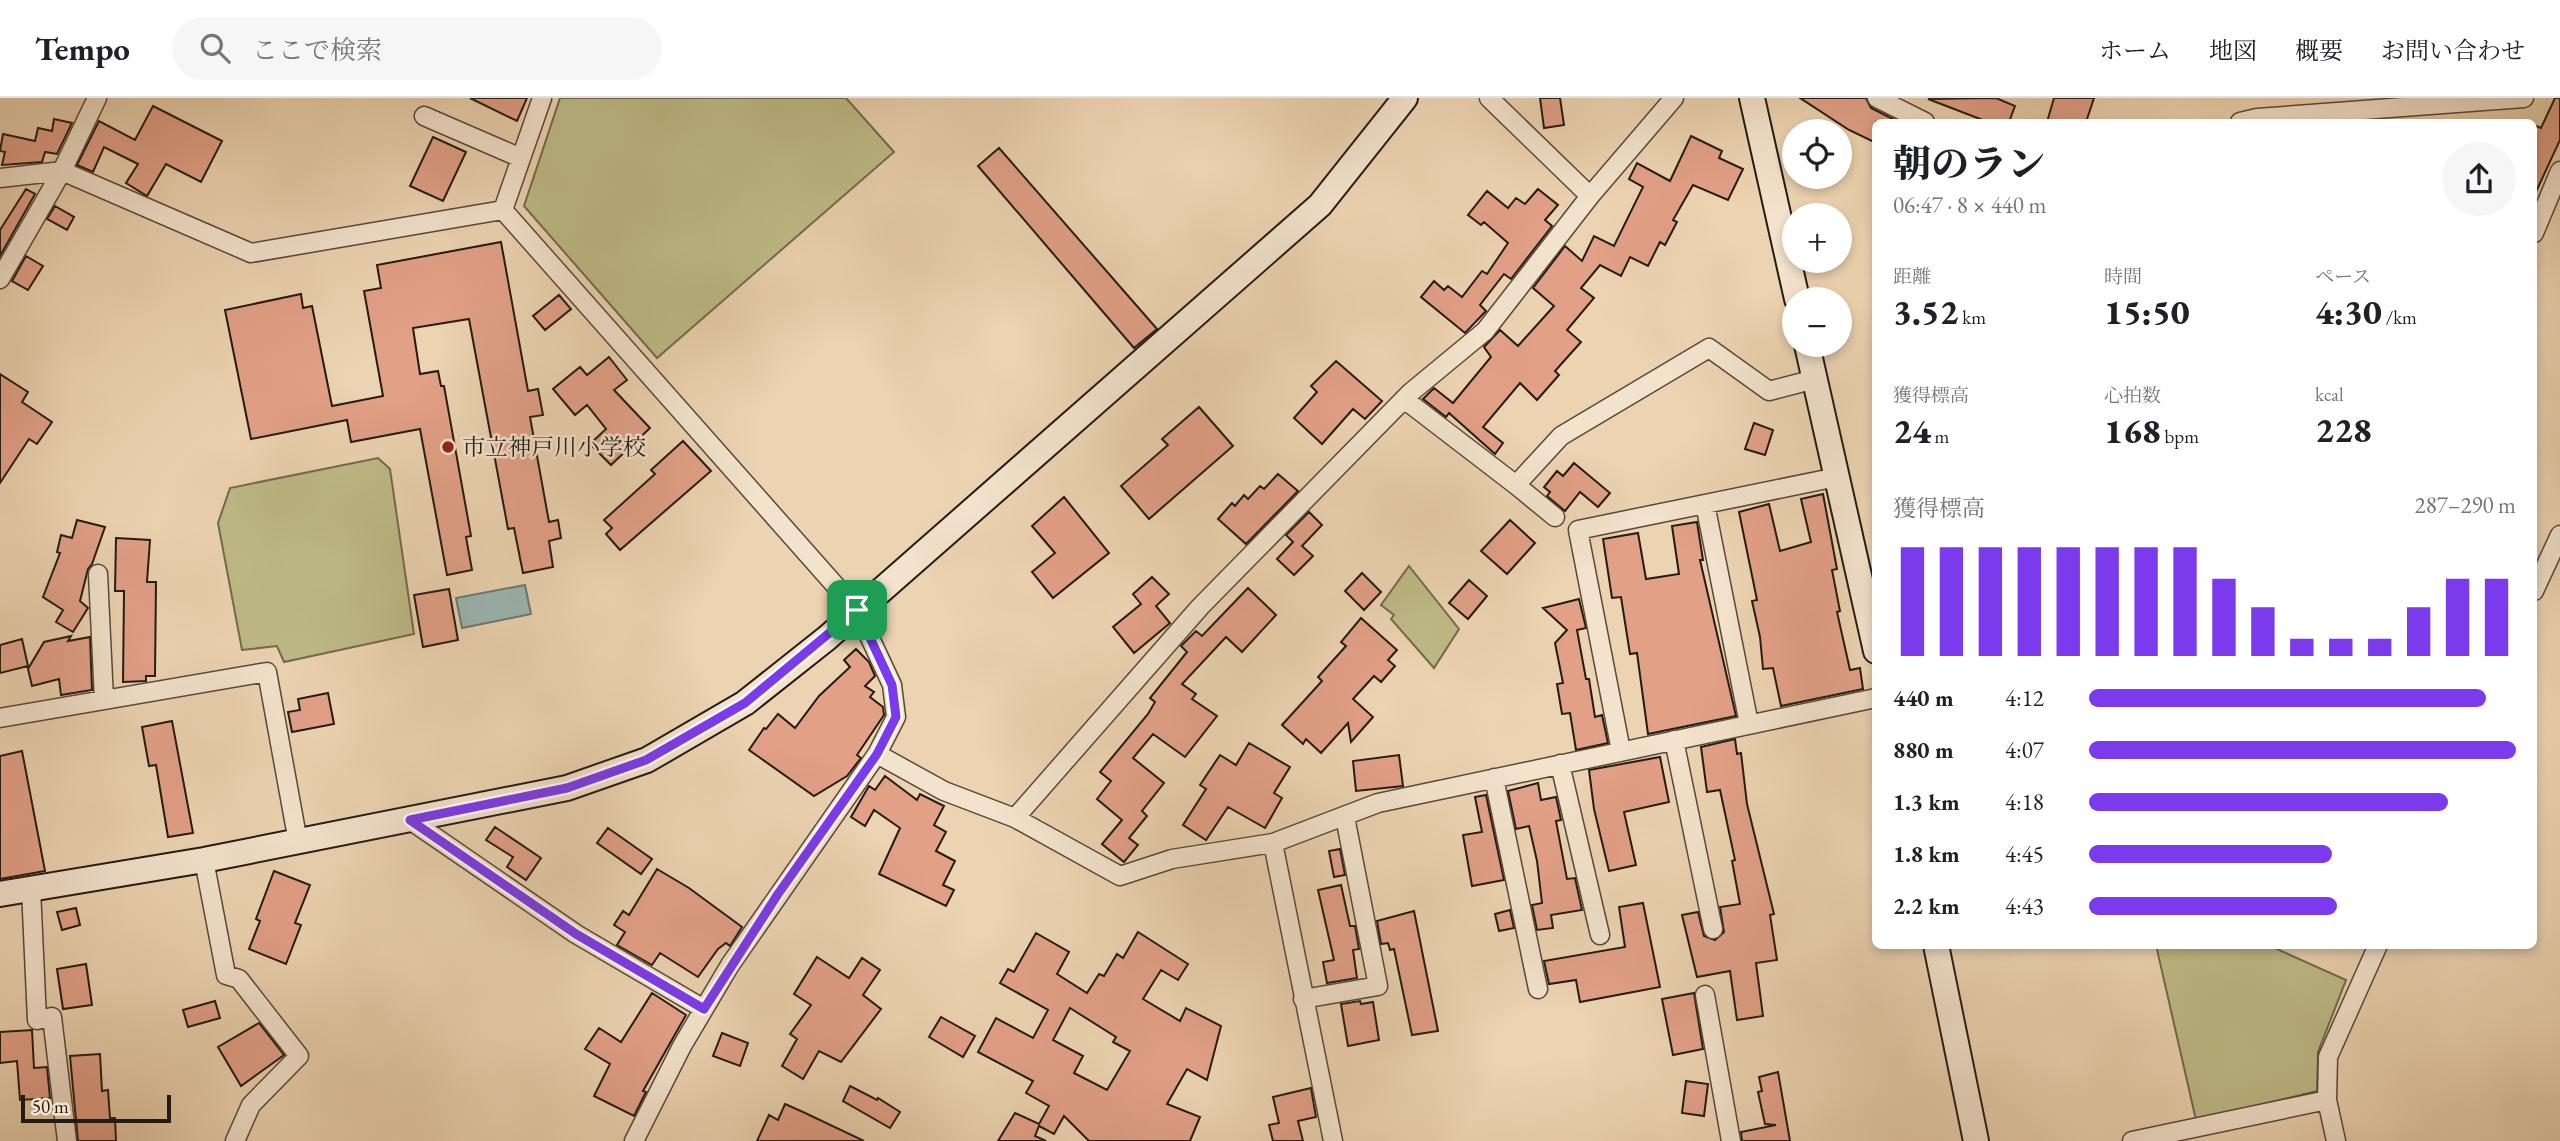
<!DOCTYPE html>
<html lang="ja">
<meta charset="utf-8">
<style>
body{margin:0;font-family:"EB Garamond","Noto Serif JP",serif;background:#f6f6f6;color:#202124;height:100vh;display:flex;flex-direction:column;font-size:26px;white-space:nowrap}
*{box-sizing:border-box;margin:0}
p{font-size:23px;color:#757577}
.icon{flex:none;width:38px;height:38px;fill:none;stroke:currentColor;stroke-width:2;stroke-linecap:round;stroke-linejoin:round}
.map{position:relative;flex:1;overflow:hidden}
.drawer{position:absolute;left:1872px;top:21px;width:665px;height:830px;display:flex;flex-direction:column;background:#fff;border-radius:10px;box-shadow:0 4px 10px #0003}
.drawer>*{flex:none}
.controls{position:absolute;left:1782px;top:21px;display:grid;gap:14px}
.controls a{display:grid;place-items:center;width:70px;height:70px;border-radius:50%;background:#fff;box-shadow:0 4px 10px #0003;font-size:35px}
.scale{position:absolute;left:21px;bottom:18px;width:150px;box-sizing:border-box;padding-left:7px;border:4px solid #241b13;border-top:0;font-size:19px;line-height:24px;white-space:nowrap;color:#241b13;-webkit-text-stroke:5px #f3e2cc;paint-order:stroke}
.pin{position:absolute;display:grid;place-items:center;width:60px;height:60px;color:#fff;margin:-30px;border-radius:14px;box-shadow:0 4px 10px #0006}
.round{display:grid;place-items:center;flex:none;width:74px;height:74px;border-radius:37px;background:#f6f6f6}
.head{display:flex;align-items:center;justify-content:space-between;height:119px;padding:0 21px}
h1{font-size:38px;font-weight:800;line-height:52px}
.stats{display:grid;grid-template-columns:repeat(3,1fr);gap:10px;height:119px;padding:7px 21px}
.stats div{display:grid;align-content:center}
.stats b{font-size:35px;font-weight:800}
.stats small{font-size:19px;font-weight:400}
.stats p{font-size:19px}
.chart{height:196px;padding:14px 21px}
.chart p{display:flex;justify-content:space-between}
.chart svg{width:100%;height:126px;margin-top:7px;stroke:#7c3aed;stroke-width:6}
ul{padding:0 21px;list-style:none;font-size:23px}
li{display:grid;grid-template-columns:112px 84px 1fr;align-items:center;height:52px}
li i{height:18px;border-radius:9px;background:#7c3aed}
header{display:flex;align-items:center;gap:42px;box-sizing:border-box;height:98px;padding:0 35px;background:#fff;border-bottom:2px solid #e0e0e0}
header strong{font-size:33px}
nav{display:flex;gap:38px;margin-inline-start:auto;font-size:24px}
.search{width:490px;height:63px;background:#f6f6f6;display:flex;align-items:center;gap:18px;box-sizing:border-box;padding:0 24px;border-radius:38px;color:#757577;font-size:26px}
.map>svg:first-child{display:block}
.green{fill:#bebb87;stroke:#716b4d;stroke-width:2}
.water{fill:#9cb6b5;stroke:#6c7874;stroke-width:2}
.building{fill:#e2a087;stroke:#241b13;stroke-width:2;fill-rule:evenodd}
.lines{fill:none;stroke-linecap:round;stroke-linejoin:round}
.street-casing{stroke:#56493a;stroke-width:21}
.secondary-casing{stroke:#241b13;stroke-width:28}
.street{stroke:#f3e2cc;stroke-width:18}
.secondary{stroke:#f3e2cc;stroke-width:24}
.route-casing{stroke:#fff;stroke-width:14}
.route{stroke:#7c3aed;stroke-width:9}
.poi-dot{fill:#8f2418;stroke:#f3e2cc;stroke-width:2.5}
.labels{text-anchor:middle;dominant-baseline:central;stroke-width:5;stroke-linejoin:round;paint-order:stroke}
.poi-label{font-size:23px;fill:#241b13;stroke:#f3e2cc;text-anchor:start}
</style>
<header>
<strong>Tempo</strong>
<div class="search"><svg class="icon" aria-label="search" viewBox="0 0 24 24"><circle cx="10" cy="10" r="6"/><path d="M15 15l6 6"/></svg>ここで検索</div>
<nav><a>ホーム</a><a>地図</a><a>概要</a><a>お問い合わせ</a></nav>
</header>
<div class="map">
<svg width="2560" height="1043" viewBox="0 0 2560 1043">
<rect width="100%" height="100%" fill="#ecd3b1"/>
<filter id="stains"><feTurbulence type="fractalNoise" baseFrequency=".00286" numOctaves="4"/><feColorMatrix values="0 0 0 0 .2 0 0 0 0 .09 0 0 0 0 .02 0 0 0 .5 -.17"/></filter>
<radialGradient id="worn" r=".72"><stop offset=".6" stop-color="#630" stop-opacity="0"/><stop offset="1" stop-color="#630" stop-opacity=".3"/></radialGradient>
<!-- green -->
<path class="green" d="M560,0h286l48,54 -237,206 -133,-152z
M378,360l12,11 24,165 -130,28 -7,-16 -35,4 -24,-127 12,-35z
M1409,468l50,63 -25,39 -43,-49 3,-4 -13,-10z
M2156,847h112l78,35 -28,72 -1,39 -121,29z"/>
<!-- water -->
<path class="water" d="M525,487l6,29 -69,14 -6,-30z"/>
<!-- building -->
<path class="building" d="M470,0h57l-10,23z
M1540,0h20l4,27 -20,3z
M1800,0h66l5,10 24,12 -19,2v21l-27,-13z
M1996,0l19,8 -6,16h-21l-60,-23z
M2054,0h40l-8,24h-39z
M2555,0h5v42l-26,56v-71l7,3z
M153,8l69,35 -21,41 -35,-18 -19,32 -21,-13 12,-19 -34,-17 -11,25 -16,-7 22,-44 36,19z
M54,21l18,4 -15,31 -12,-2 -3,10 -40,3 3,-13 -5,-1 3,-17 32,7 3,-13 14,3z
M1691,38l31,15 -3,7 24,11 -15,31 -35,-15 -20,35 4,2 -12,23 -5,-3 -12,24 -18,-9 -9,19 -21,-11 -19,23 13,10 -27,32 14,12 -26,29 4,4 -22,25 -17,-17 -37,44 20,16 -8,11 -46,-41 -3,4 -23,-18 11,-11 19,15 38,-46 -7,-10 16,-17 18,16 36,-40 -21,-18 32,-42 17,15 12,-25 20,10 29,-59 -14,-8 8,-16 33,18z
M433,39l33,15 -23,49 -33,-15z
M999,50l158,181 -23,19 -156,-182z
M26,91l9,5 -35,62v-26z
M1538,91l20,16 -13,15 7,6 -41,53 -7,-5 -24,31 6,6 -21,22 -44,-36 13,-16 10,9 4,-4 14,11 20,-26 5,3 21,-31 -24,-21 -3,3 -13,-10 19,-24 21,17 8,-10 9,6z
M55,108l19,11 -7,13 -20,-11z
M501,144l27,149 10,-2 5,26 -13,2 19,105 9,-2 3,18 -12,3 4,26 -30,6 -9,-45 -6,1 -39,-210 -56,9 7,46 18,-3 3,15h3l27,150 -5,1 6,33 -25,5 -27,-146 -69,13 -4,-22 -96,19 -26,-129 76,-16 2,14 9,-2 20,100 51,-10 -19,-105 17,-3 -4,-23z
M26,158l17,10 -15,24 -16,-9z
M559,197l12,14 -26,21 -12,-14z
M609,259l18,23 -13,10 36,38 -39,37 -21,-21 16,-15 -19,-24 -12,10 -22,-26 27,-22 7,8z
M1336,263l46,40 -17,18 -12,-10 -31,35 -28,-26 23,-26 -6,-6z
M0,276l28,18 -6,10 30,20 -15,22 -8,-5 -29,44z
M1199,309l34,39 -84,73 -28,-33 47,-41 -6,-6z
M1754,325l19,7 -8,25 -20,-6z
M683,343l28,30 -91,79 -14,-16 6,-6 -8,-8 51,-46 -4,-4z
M1574,365l36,30 -12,14 -18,-15 -15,19 -18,-15 3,-4 -6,-5 13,-16 6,5z
M1278,376l20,17 -52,53 -28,-25 14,-16 3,3 9,-11 4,4 12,-13 4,3z
M1823,396l14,75 -5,1 8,41 -3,1 13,58 10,-2 3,21 -82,17 -8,-38 -10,1 -3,-32 -8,-36 5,-1 -18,-88 30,-8 11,47 31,-9 -10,-43z
M1064,399l45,56 -56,45 -21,-26 23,-19 -23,-27z
M1309,414l13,13 -20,21 11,10 -19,19 -17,-16 16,-17 -7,-7z
M77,422l28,7 -13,37 -4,5 -8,32 8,7 -15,24 -17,-10 7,-12 -20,-13 17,-44 -3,-1 4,-17 11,3z
M1510,422l25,23 -28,31 -26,-23z
M1697,424l6,38h-3l36,156 -88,18 -11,-81 -7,1 -9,-57 -9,1 -9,-59 35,-6 8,46 33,-5 -7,-48z
M116,440l34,2 -3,42h9l-1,94h-9v5l-23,1 1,-91h-9z
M1362,475l19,19 -17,18 -19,-19z
M1152,479l17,17 -13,12 14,17 -36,30 -21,-26 28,-23 -8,-10z
M1469,482l18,16 -19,23 -19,-16z
M1248,490l28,27 -34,37 -16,-15 -44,47 14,10 -4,5 25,17 -32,41 -32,-23 -20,24 31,25 -22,28 5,5 -18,22 9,7 -14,17 -22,-18 20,-24 -25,-21 14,-18 -11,-9 48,-58 7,-12 -5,-4 37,-46 -6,-6 15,-15 6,5z
M449,491l9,51 -35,7 -9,-52z
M1579,501l7,29 -9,2 9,49h3l6,38 7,-2 6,28 -32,7 -6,-37 -8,1 -5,-30 6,-1 -8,-40 12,-13 -24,-22z
M1361,520l36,32 -9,10 7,6 -14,16 -7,-6 -21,23 20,18 -22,25 -3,-19 -27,30 -15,-14 -3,5 -21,-19 40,-44 -4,-4 28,-31 -5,-4z
M71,538l-3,5 22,-4 2,53 -31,5 -2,-16 -27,7 -4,-17 16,-27z
M22,541l6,27 -28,7v-28z
M856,551l13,13 6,14 -10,10 9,6 -4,5 13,10 1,8 -27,40 4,3 -14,18 -33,20 -65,-46 15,-22 2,1 12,-15 17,14 24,-32 31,-29 -6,-7z
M328,595l6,31 -42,8 -4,-20 12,-2 -2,-11z
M172,623l21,112 -25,4 -12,-72 -7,1 -7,-39z
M1735,641l2,15 4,-1 6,51 27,110 -4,1 7,45 -21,3 7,53 -26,4 -7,-49 -33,6 -15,-62 16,-3 6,24 11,4 9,-8 -4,-25 20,-3 -8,-43 3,-1 -15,-70 -13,2 -6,-45z
M1249,645l41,24 -16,26 8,5 -17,30 -37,-21 -22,33 -23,-15 23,-36 -6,-4 20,-30 16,10z
M22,653l23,120 -45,8v-123z
M1399,657l4,31 -47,5 -3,-30z
M1660,659l9,45 -45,10 12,53 -27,6 -15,-62 -5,-39z
M885,678l32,24 3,-6 24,12 -10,19 12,7 -10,19 19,10 -12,24 11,5 -8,16 -67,-32 21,-46 -26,-18 -9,16 -14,-9 18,-31 6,4z
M1538,685l3,17 15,-3 5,23 -5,1 11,58 8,-1 7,32 -31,5 2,13 -16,2 -5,-25 10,-2 -5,-42 -8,-35 -13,3 -8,-38z
M1486,697l18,85 -32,6 -9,-51 19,-3 -7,-35z
M495,729l46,31 -15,22 -19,-13 6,-10 -27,-17z
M608,730l44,31 -11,15 -44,-31z
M1340,751l5,26 -11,2 -5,-26z
M657,771l32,19 53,39 -12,19 -4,-3 -8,6 -20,28 -38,-24 -8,12 -35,-20 8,-13 -11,-7 9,-14 6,4z
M274,773l36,14 -15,38 6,2 -15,39 -37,-15 11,-28 -4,-2z
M1341,787l9,41h5l4,23 -6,1 4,28 -30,5 -4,-21 11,-2 -16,-70z
M1643,805l17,84 -80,15 -4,-22 -27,4 -5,-23 81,-14 -6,-40z
M76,810l4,17 -18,5 -5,-18z
M1510,812l4,18 -15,3 -4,-17z
M1414,813l24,120 -26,4 -18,-86 -4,1 -2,-7 -7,1 -4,-23z
M1138,834l50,32 -10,16 -17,-10 -18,29 37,22 6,-13 35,18 -14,54 -20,-11 -20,35 33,13 -10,24h-101l-25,-25 -10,18 -15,-8 -4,10 11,5h-48l17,-28 24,11 10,-18 -23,-13 7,-12 -55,-29 18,-34 37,20 15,-28 -48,-27 8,-14 6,3 22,-39 33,19 -12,22 30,19 12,-19 5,2 13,-22 6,4zM1070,910l46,29 -3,5 17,9 -23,39 -33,-17 9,-17 -30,-16z
M817,859l32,21 13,-20 18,12 -17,25 18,14 -40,53 -22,-11 -16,28 -21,-13 15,-27 -7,-5 21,-29 -17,-11z
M86,866l6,41 -29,4 -6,-40z
M652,895l34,22 -43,76 3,1 -12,24 -40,-20 16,-32 -25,-15 14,-21 22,14z
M1694,895l9,56 -30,6 -11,-56z
M215,903l5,17 -32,9 -5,-17z
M1360,903l1,3 12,-2 6,38 -31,6 -7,-42z
M941,919l34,19 -12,21 -34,-20z
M259,925l25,32 -43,31 -23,-39z
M32,932l2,38 13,-1 3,31 -30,2 -3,-39 -17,2v-31z
M722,935l26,10 -8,23 -27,-10z
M100,956l2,37 6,-1 2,28h5l1,23h-38l-8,-85z
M1778,974l12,69h-48l-1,-9 35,-7 -11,-1 -7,-32 4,-1 -3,-14z
M1686,983l22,3 -4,32 -22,-3z
M850,988l27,14 1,-2 22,14 -10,16 -47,-27z
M1311,990l5,29 -18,4 5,20h-30l-4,-16 10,-2 -6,-26z
M785,1006l18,8 61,29h-107l12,-26 9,5z"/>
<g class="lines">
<!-- street casing -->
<g class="street-casing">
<path id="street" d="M542,0l-39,112 354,400 35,75 4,32 -19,37 -147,211 -48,81 -48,95
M1489,0l101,98
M1877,0l48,24
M424,18l97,42
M2240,24l17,-4 267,-20
M0,80l62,-7 189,82 252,-43
M2534,135l26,-62
M0,181l62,-108 35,-73
M1404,301l112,86
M1705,406l44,220
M1555,419l-39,-32 45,-49 148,-88 60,43 46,-12
M98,476l6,126
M2534,493l26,-56
M0,620l267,-46 31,170
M1674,642l39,189
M1621,653l-43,-221 259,-53
M877,656l67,37 71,27 105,58 52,-17 101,-16 105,-40 498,-105
M1560,666l40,171
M1494,680l44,211
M1015,720l185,-211 210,-214 75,-62 105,-135 84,-98
M410,722l166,114 128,75
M1273,745l60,298
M204,762l22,115 13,4 60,77 -48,49 -16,36
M31,791l6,131 15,-3 15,124
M1705,897l26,146
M1303,901l75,-13 -33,-169
M2132,1043l195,-41
M2336,1043l-9,-41 1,-43 50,-112"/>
</g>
<!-- secondary casing -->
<g class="secondary-casing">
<path id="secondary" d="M1752,0l45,201
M1807,247l69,306
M0,796l204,-34 363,-72 80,-28 98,-57 82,-65 493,-433 85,-107
M1936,847l40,196"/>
</g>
<!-- street -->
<use href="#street" class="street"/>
<!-- secondary -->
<use href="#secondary" class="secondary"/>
</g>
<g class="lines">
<!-- route casing -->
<g class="route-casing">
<path id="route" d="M857,512l35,75 4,32 -19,37 -99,140 -74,115 -128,-75 -166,-114 157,-32 79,-28 99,-57z"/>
</g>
<!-- route -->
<use href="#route" class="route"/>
</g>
<!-- markers -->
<circle class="poi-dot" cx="448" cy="349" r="7"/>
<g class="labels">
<!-- poi labels -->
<g class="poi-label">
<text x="462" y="349">市立神戸川小学校</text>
</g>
</g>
<rect width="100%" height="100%" filter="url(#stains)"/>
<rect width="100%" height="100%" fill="url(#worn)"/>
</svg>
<div class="controls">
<a><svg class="icon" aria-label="locate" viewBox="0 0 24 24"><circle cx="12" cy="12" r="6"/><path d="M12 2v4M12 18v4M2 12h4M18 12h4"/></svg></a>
<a>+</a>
<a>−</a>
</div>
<div class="scale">50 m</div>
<div class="pin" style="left:857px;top:512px;background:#1e9e55"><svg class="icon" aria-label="arrive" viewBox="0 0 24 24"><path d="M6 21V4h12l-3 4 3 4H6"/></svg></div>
<section class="drawer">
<div class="head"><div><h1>朝のラン</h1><p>06:47 · 8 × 440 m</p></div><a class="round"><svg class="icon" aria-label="share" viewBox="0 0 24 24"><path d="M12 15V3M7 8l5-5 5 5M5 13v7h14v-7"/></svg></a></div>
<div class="stats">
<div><p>距離</p><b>3.52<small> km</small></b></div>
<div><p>時間</p><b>15:50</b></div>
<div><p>ペース</p><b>4:30<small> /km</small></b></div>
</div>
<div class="stats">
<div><p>獲得標高</p><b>24<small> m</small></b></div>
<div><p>心拍数</p><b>168<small> bpm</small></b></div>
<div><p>kcal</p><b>228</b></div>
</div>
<div class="chart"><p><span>獲得標高</span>287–290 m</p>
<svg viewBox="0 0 160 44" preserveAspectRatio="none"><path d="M5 44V6M15 44V6M25 44V6M35 44V6M45 44V6M55 44V6M65 44V6M75 44V6M85 44V17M95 44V27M105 44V38M115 44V38M125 44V38M135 44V27M145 44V17M155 44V17"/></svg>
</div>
<ul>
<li><b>440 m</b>4:12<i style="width:93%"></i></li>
<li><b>880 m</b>4:07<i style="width:100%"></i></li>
<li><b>1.3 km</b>4:18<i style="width:84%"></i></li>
<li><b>1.8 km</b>4:45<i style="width:57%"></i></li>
<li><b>2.2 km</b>4:43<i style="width:58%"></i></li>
</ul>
</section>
</div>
